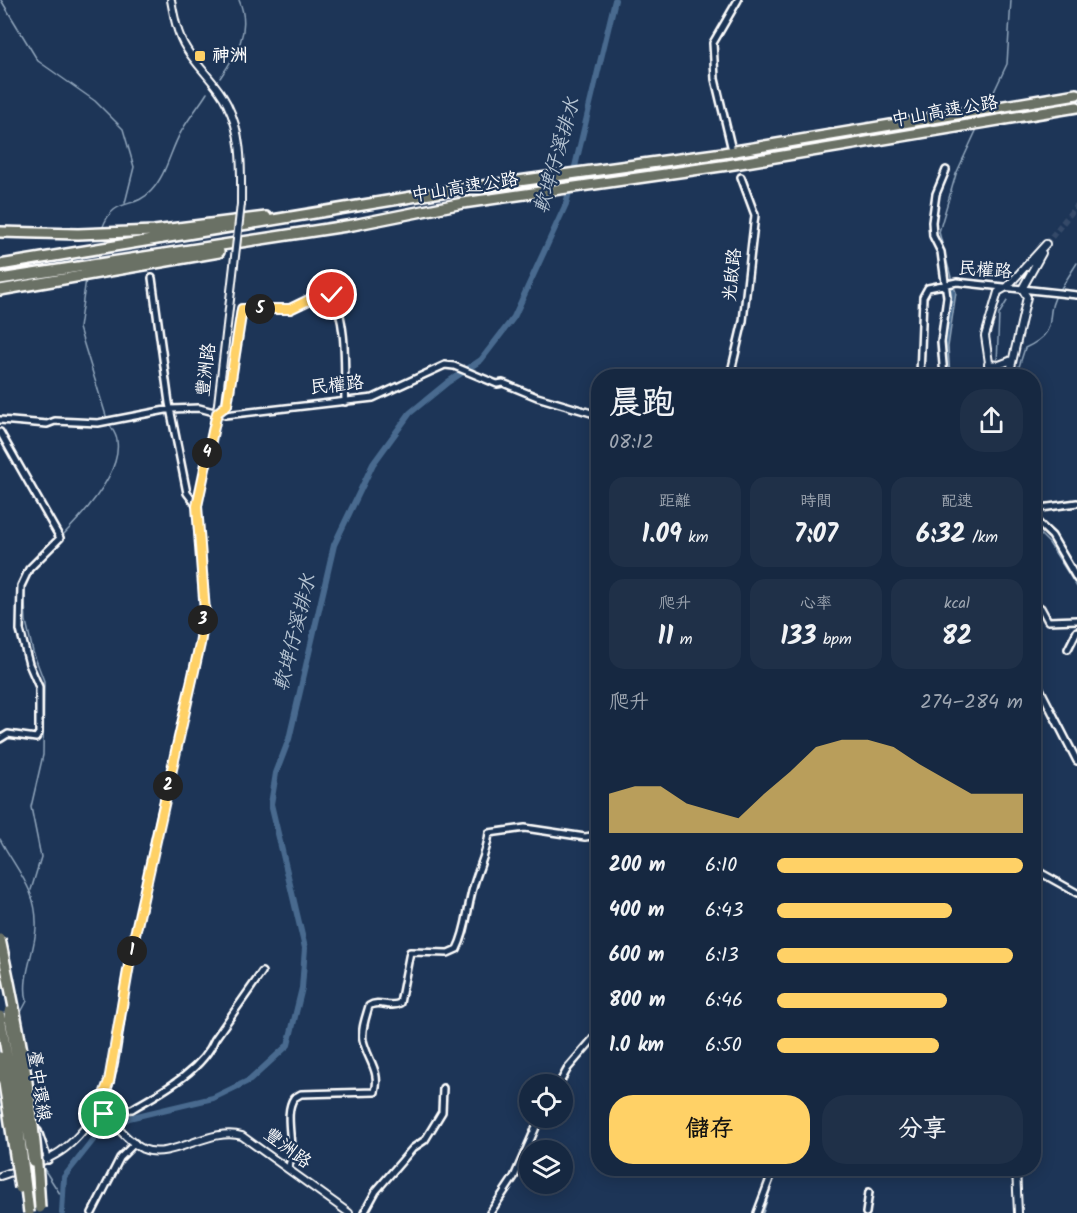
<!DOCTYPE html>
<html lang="zh-TW">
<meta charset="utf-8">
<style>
body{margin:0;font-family:Kalam,"LXGW WenKai TC",sans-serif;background:#1f3048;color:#f1f3f6;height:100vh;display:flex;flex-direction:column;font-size:22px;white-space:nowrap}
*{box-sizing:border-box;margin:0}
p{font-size:20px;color:#9ea6b1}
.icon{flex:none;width:33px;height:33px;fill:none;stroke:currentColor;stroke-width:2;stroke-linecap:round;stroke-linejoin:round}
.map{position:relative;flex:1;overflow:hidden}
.panel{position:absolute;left:591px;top:369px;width:450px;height:807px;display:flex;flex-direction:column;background:#162841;border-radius:24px;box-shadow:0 3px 15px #0003,0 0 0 2px #35445a}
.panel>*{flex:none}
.buttons{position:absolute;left:519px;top:1074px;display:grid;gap:12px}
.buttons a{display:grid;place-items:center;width:54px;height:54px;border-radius:50%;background:#162841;box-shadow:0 3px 15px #0003,0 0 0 2px #35445a;font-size:30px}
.pin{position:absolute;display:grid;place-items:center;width:51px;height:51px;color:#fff;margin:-26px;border:3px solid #fff;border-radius:50%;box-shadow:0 2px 6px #0007}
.km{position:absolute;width:30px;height:30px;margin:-15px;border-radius:50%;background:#222;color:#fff;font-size:16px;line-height:30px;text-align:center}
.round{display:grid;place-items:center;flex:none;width:63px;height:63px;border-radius:24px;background:#1f3048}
.headline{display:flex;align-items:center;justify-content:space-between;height:102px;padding:0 18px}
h1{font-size:33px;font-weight:800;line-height:45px}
.metrics{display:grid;grid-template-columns:repeat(3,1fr);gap:9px;height:102px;padding:6px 18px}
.metrics div{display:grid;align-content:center;border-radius:15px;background:#1f3048;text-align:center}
.metrics b{font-size:26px;font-weight:800}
.metrics small{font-size:16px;font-weight:400}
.metrics p{font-size:16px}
.chart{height:168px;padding:12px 18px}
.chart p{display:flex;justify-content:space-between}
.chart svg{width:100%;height:108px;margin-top:6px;fill:#ffd166;opacity:.7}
.action{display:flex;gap:12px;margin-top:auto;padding:12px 18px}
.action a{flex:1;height:69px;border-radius:24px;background:#ffd166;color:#111;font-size:24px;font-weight:800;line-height:69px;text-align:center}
.action a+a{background:#1f3048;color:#f1f3f6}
ul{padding:0 18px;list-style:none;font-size:20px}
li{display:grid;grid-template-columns:96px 72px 1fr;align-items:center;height:45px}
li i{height:15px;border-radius:8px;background:#ffd166}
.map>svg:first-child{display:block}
.water{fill:#486b8f;stroke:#91a6bc;stroke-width:1.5}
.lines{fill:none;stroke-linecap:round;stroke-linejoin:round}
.stream{stroke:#91a6bc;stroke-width:1.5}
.canal{stroke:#486b8f;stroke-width:6}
.minor-tunnel{stroke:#344968;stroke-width:5;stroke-dasharray:5 2.5;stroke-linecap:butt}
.tertiary-tunnel{stroke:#344968;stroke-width:6;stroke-dasharray:6 3;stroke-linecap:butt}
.minor-casing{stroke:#fff;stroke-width:10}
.tertiary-casing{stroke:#fff;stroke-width:10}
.motorway-casing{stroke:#fff;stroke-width:14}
.minor{stroke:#1d3557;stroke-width:5}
.tertiary{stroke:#1d3557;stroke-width:6}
.motorway{stroke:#6b7165;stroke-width:9}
.tertiary-bridge-casing{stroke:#fff;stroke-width:10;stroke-linecap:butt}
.motorway-bridge-casing{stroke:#fff;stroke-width:14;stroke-linecap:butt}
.tertiary-bridge{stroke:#1d3557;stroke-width:6}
.motorway-bridge{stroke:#6b7165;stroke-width:9}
.route-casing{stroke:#fff;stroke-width:12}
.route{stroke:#ffd166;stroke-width:8}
.poi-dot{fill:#ffd166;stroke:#1d3557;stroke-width:2}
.labels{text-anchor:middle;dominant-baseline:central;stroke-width:4.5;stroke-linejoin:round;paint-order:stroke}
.poi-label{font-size:18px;font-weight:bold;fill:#fff;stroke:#1d3557;text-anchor:start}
.street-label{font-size:18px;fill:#fff;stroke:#1d3557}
.water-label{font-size:20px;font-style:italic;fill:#b6c4d2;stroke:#1d3557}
</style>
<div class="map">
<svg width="1077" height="1213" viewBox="0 0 1077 1213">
<rect width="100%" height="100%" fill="#1d3557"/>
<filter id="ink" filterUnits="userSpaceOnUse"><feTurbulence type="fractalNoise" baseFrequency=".0167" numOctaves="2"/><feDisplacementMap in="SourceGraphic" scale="12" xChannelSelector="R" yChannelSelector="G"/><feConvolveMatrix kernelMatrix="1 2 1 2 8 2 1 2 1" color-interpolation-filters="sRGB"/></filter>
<g filter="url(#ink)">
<!-- water -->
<path class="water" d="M953,284l3,8 -8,55 2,29h-4l-4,-32 7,-54z"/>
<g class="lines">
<!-- stream -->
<path class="stream" d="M1,0l37,61 57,40 28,28 11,38 -9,36
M220,78c16,-23 32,-48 19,-78
M992,96l15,-32 4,-64
M102,229c12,-34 31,-18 49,-38 16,-17 19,-40 30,-59 7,-13 18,-26 26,-39
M86,279l-7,49 28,91
M952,281l-13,-49 17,-58 20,-43
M1060,290l17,-27
M997,364l2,-50 8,-13
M997,368v8
M1016,376l9,-28c38,-18 17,-30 32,-54
M1034,528l15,15 28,44
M61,537c21,-21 61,-64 56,-96 0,-6 -5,-12 -8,-17
M24,584l2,37 7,31 11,29 -1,74 -12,52 10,50 -10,33
M0,839c16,31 38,51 36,89 -1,24 -15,49 -9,73l-8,15
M42,1166l20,31
M934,1169v-1
M763,1213l14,-45"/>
<!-- canal -->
<path class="canal" d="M62,1213l2,-36 30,-38 35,-21 84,-20 37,-18 38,-35 14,-57 3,-40 -34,-144 5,-31 13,-34 45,-194 39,-81 37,-51 38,-31 33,-22 33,-43 52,-113 49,-204"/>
<!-- minor-tunnel -->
<path class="minor-tunnel" d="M733,150l8,27"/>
<!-- tertiary-tunnel -->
<path class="tertiary-tunnel" d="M1046,244l31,-39"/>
<!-- minor casing -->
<g class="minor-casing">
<path id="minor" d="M731,146l-16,-67 -2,-36 25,-43
M152,278l17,125 18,90 10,13
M730,376l13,-55 12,-106 -14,-38
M920,376l3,-79 5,-9 29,-6 120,13
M944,376l-3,-34 6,-45 -6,-45 -8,-16 -1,-14 4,-28 10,-24
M217,413l10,-8 15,-96h48l36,-16 6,2c16,26 12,77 13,107
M0,420l47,4 8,-3 43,2 73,-14 28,-1 26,7 148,-17 72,-33 9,1 43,18 6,-1 34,14 61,18
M0,432l60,106 -31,31 -8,17 -1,44 9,34 10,23v46l-3,5 -28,-4 -8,5
M1034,509l43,-6
M1034,519l18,17 25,43
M1034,604l7,4 7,13 29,-1
M1068,649l9,-18
M1034,677l43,84
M1034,869l43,24
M559,1084l9,-16 30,-35
M102,1102l22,8 8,-1c29,-17 70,-38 83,-70l47,-67
M38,1131l10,29
M288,1168c9,-19 -6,-53 6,-70l7,-4 74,-2c6,-21 -8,-33 -12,-52 -2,-11 3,-23 6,-34 10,-7 21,3 31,-3l10,-51 38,1 9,-4c10,-19 10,-41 16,-61 5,-19 14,-35 16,-55l36,-5 60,9 13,-2
M92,1213l28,-55 15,-15
M364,1213l12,-22 37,-43 12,-8 17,-28 1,-24
M490,1213l24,-36 26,-59
M757,1213l17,-45
M866,1213l3,-21"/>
</g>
<!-- tertiary casing -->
<g class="tertiary-casing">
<path id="tertiary" d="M171,0c3,16 6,34 15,48 12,20 31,35 41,56 16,32 14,65 14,100
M988,364l11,1 13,-5
M991,376l-6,-40 13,-44 9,-5 39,-43
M1009,376l18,-79 -5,-8 20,-36
M99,1108c13,13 28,33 44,41 28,12 67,-23 99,-13l107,77
M1016,1168l2,45
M0,1176c50,-17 67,-19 98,-66 20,-32 22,-100 29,-137 22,-110 48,-220 73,-329l5,-32 -8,-106 21,-102"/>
</g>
<!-- motorway casing -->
<g class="motorway-casing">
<path id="motorway" d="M0,232l78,2 76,-3 112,-14
M0,265l460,-76 263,-36 354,-59
M0,279l353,-54 110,-22 265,-38 349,-58
M0,290l219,-38"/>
</g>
<!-- minor -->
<use href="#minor" class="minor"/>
<!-- tertiary -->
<use href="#tertiary" class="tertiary"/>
<!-- motorway -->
<use href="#motorway" class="motorway"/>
<!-- tertiary-bridge casing -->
<g class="tertiary-bridge-casing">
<path id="tertiary-bridge" d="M218,404l23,-200"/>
</g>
<!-- motorway-bridge casing -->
<g class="motorway-bridge-casing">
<path id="motorway-bridge" d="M0,939c19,89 36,178 40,269
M9,1012l24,149
M0,1016l17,98 12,99
M0,1057l20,131"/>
</g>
<!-- tertiary-bridge -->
<use href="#tertiary-bridge" class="tertiary-bridge"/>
<!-- motorway-bridge -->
<use href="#motorway-bridge" class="motorway-bridge"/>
</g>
</g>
<g class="lines" filter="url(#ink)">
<!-- route casing -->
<g class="route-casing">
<path id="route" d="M104,1114l-5,-6 10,-27 23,-133 68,-304 5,-32 -8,-106 20,-93 10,-8 15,-96h48l33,-16 9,2"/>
</g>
<!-- route -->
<use href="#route" class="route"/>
</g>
<!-- markers -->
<rect class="poi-dot" x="194" y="50" width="12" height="12" rx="3"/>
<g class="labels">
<!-- poi labels -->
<g class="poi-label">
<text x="212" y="56">神洲</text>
</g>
<!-- street labels -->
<g class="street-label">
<text transform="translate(945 112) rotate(-10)">中山高速公路</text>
<text transform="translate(465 188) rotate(-9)">中山高速公路</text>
<text transform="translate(985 271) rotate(4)">民權路</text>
<text transform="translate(733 275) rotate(-84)">光啟路</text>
<text transform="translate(207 370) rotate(-83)">豐洲路</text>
<text transform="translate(337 386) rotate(-6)">民權路</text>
<text transform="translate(38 1086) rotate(81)">臺中環線</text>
<text transform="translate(287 1149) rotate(37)">豐洲路</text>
</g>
<!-- water labels -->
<g class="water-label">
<text transform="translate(558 156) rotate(-74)">軟埤仔溪排水</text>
<text transform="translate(296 633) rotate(-76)">軟埤仔溪排水</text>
</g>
</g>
</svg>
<div class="buttons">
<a><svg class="icon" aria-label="locate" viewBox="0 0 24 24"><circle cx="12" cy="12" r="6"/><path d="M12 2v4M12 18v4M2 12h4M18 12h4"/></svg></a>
<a><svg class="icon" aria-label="layers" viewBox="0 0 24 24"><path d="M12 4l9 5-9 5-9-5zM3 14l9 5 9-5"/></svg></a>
</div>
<div class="pin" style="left:104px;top:1114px;background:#1e9e55"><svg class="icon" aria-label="arrive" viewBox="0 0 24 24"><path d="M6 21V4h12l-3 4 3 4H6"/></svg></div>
<div class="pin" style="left:332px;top:295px;background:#d93025"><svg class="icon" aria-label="check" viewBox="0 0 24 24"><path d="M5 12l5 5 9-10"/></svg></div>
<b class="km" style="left:132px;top:951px">1</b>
<b class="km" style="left:168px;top:786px">2</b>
<b class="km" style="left:203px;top:620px">3</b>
<b class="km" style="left:207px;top:453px">4</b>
<b class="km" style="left:260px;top:309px">5</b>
<section class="panel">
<div class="headline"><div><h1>晨跑</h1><p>08:12</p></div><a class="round"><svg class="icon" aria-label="share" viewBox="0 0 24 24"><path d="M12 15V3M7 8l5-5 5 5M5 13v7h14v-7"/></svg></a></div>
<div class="metrics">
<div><p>距離</p><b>1.09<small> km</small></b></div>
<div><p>時間</p><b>7:07</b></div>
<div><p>配速</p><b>6:32<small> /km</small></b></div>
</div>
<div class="metrics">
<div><p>爬升</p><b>11<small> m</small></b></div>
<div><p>心率</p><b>133<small> bpm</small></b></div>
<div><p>kcal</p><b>82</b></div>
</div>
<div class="chart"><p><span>爬升</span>274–284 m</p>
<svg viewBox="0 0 160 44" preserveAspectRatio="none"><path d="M0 44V28L10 25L20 25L30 32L40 35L50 38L60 28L70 19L80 9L90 6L100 6L110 9L120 16L130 22L140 28L150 28L160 28V44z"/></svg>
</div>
<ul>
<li><b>200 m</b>6:10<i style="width:100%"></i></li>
<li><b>400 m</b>6:43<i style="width:71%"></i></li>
<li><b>600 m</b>6:13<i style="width:96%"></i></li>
<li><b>800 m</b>6:46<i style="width:69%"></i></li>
<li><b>1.0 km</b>6:50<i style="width:66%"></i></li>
</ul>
<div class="action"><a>儲存</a><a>分享</a></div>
</section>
</div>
